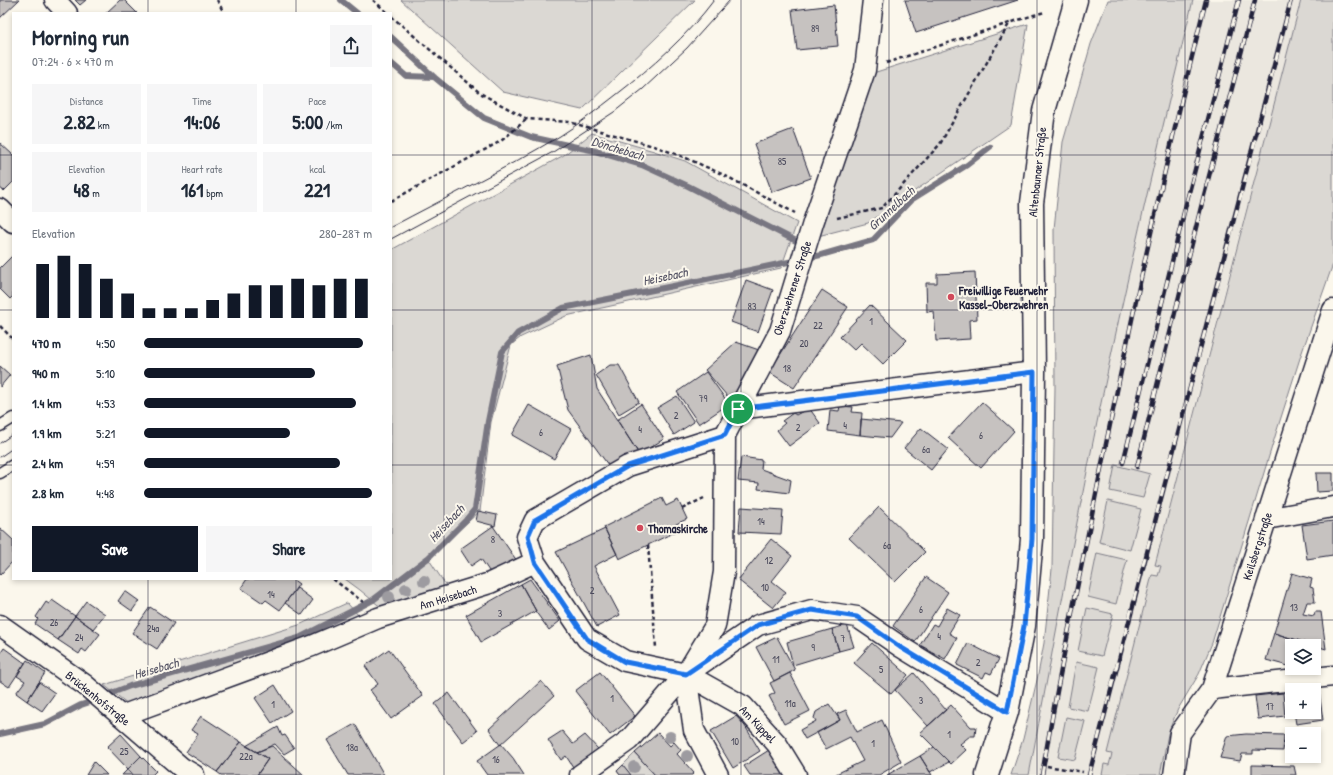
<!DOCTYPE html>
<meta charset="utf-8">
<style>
body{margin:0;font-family:"Patrick Hand",sans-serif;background:#f6f6f7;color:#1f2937;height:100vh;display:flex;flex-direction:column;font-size:15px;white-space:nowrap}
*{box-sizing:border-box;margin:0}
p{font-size:13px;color:#747a83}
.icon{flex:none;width:22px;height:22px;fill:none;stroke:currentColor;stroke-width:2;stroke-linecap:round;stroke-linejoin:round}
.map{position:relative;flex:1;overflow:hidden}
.drawer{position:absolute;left:12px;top:12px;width:380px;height:568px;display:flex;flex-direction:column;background:#fff;border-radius:0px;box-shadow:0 2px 6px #0003}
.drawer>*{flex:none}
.buttons{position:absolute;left:1285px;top:639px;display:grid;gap:8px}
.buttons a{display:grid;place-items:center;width:36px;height:36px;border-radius:0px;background:#fff;box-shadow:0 2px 6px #0003;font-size:20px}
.pin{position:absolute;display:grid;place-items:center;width:34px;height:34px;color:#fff;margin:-17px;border:2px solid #fff;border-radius:50%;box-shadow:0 1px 4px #0007}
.round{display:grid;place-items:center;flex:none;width:42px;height:42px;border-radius:0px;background:#f6f6f7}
.headline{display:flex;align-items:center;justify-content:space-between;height:68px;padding:0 20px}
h1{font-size:22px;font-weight:800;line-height:30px}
.figures{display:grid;grid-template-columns:repeat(3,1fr);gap:6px;height:68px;padding:4px 20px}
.figures div{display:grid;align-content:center;border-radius:0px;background:#f6f6f7;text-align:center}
.figures b{font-size:20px;font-weight:800}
.figures small{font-size:11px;font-weight:400}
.figures p{font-size:11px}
.chart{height:112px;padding:8px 20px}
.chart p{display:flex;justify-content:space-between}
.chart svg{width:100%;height:72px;margin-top:4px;stroke:#111827;stroke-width:6}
.cta{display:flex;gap:8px;margin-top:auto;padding:8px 20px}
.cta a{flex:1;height:46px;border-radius:0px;background:#111827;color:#fff;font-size:16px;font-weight:800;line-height:46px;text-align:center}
.cta a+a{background:#f6f6f7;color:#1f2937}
ul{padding:0 20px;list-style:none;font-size:13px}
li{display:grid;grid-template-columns:64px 48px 1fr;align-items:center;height:30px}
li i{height:10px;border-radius:5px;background:#111827}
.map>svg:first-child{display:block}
.built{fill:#ebe7df}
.green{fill:#dbd8d3;stroke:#7e7d87}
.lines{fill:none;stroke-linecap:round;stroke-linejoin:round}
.stream{stroke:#787681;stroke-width:6}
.building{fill:#c6c2c0;stroke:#22223b}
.lane-casing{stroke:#22223b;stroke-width:13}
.street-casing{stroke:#22223b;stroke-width:23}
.secondary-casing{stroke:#22223b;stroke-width:25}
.path{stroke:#22223b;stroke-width:2.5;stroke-dasharray:4 3;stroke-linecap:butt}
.lane{stroke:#fbf7ec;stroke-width:10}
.street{stroke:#fbf7ec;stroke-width:20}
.secondary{stroke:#fbf7ec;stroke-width:22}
.tram{stroke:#22223b;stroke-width:1}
.rail-casing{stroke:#22223b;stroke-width:4.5}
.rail{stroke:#fbf7ec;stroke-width:3;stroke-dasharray:9;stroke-linecap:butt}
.tree{fill:#9d9ba0}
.route-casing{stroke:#fff;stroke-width:8}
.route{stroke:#1a73e8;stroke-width:5}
.grid{fill:none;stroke:#22223b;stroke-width:1;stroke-opacity:0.55}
.poi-dot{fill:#d1495b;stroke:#fbf7ec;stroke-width:1.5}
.labels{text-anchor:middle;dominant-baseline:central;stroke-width:4;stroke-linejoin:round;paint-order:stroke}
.number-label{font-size:10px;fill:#4b4a5c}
.street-label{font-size:12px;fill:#22223b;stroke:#fbf7ec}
.poi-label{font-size:12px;font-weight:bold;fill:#22223b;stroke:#fbf7ec;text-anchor:start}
.water-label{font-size:13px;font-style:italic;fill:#545364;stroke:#fbf7ec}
</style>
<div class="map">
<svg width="1333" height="775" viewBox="0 0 1333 775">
<rect width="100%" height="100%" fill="#fbf7ec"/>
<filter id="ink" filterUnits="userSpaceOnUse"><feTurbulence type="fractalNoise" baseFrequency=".025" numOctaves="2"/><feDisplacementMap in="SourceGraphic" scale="8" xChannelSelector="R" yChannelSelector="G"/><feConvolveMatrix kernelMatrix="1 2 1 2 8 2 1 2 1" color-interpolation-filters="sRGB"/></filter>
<g filter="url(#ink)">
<!-- built -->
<path class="built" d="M1193,0h108l-99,378 -47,186 6,2 -3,11 -6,-1 -45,177 5,1 -3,11 -5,-1 -2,11h-73l42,-221 38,-189 43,-194z"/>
<!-- green -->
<path class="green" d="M401,0h294l-113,110 -79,-18z
M1108,0h85c-29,121 -58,243 -84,365 -29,136 -54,273 -80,410h-18l12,-36 14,-59 7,-37 8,-74 3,-182 -1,-158 9,-87 28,-98z
M1301,0h32v264l-32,91 -24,75 -65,213 -13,31 -21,35 -6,14 -4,11 -8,41h-58l2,-11 5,1 3,-11 -5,-1 45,-178 6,1 3,-10 -6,-1z
M1028,24l-17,101 -143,98 -50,13 55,-163z
M592,133l62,18 31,10 112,62 -16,45 -215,48 -45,21 -10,8 -20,77 -11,89 -52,47 19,29 -59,21 -10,-3 -18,-15 -15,-11h46v-329l173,-95z
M1115,465l35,9 -7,24 -33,-7z
M1108,501l33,8 -11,41 -31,-8z
M1097,553l30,7 -11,44 -28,-7z
M347,603l13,14 -51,23 -181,64 -24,-19 195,-60z
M1087,608l26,6 -11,42 -24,-5z
M1076,662l23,5 -11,44 -20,-4z
M1066,717l19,4 -10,39 -17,-3z
M635,753l20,22h-35l-3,-4z"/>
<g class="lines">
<!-- stream -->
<path class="stream" d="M341,0l16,13
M391,37l43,40 50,41 47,19 64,14 47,14 46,21 116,59
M391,63l15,13 28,1
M807,258l14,-3 52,-15 38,-40 56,-35 23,-18
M104,696l26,-10 169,-48 51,-26 23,-12 55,-42 38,-38 9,-11 13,-88 14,-69 16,-19 45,-25 120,-24 115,-24
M0,734l45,-10 36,-19 15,-5"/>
</g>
<!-- building -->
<path class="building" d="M0,0h19l-19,18z
M75,0h11l-6,5z
M120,0h4l13,13h-31z
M905,0h113l-102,33z
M834,5l4,41 -41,4 -5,-40z
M793,129l18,49 -39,14 -18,-48z
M0,143l13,12v27l-9,9 -4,-3z
M13,255v41l-3,3 -10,-10v-21z
M975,272l2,47 -8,1 1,19 -34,2 -2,-30 -7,1 -1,-29h11v-9z
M746,280l27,10 -15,42 -27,-10z
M822,290l26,17 -54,81 -25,-16z
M870,305l37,35 -24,24 -22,-21 -7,7 -14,-13z
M736,342l23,8 -26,53 -28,-33z
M591,355l6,34 42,65 -28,15 -43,-59 -11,-44z
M610,365h9l20,37 -20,12 -23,-39z
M0,366l10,9 -10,12z
M706,372l23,32 -30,20 -22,-32z
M677,396l17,26 -20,13 -17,-27z
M982,402l32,29 -33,37 -33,-30z
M641,404l23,35 -25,15 -22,-34z
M529,405l42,24 -17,30 -42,-24z
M840,406l13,1 -1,5 10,1 -2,22 -32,-4 2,-21 9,1z
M809,408l11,15 -31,23 -12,-16 8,-7 -3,-2 11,-8 3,2z
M861,419l40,4 -11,15 -30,-3z
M921,428l27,21 -17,21 -27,-22z
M741,457l21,3 -1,9 30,11 -2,13 -31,-4 1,-6 -21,-2z
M1316,473h17v18l-16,1z
M662,498l4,8 12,-6 9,19 -13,6 3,6 -58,28 -15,-32z
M741,507l42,3 -2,24 -42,-2z
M879,507l46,45 -30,30 -46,-44z
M478,511l19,4 -2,11 -19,-5z
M1333,521v34l-26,4 -5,-34z
M493,526l24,35 -26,13 -10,-15 -10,7 -11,-17z
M0,528l13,12v21l-13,14z
M605,529l12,25 -23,12 26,49 -23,12 -41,-75z
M771,539l21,17 -20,25 14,11 -13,16 -35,-28z
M1292,573l20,6 -2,8 3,1 2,14h-8l-4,12 11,2 1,-4h6l5,37 -52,-16z
M926,577l22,15 -33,50 -22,-16z
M247,579h45l7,5 -19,26 -14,-10 -3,3 -22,-15z
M530,579l30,42 -11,9 -14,-19h1l-15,-27z
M521,584l15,27 -55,31 -15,-27z
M297,588l16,12 -11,15 -17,-12z
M125,591l14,10 -7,10 -14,-10z
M52,600l23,16 -17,24 -23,-16 3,-5 -2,-2 10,-15 3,2z
M86,601l19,13 -12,15 -18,-13z
M150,607l24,16 -17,26 -25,-16z
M947,608l13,7 -11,18 8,5 -12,21 -25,-14 13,-21 4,2z
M75,616l25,18 -14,18 -4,-3 -3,5 -21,-14z
M847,625l7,22 -15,4 -7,-22z
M832,629l7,22 -46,14 -6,-23z
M1274,633l26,8 -1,4 5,1h-12v21l-26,-7z
M777,637l18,33 -21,11 -18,-34z
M872,643l36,32 -17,19 -37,-31z
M968,643l31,16 -8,15 -5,-2 -3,6 -26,-13z
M4,648l21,15 -16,24 -9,-6v-27z
M389,649l34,47 -32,23 -21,-29 8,-6 -13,-18z
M27,660l18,13 -18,28 -11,-8 9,-12 -8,-5z
M600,672l35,44 -25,19 -35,-44z
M790,673l20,38 -26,13 -15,-28 6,-3 -5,-10z
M914,673l32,37 -18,16 -33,-36z
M541,681l13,15 -54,49 -11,-16z
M39,682l16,11 -13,18 -15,-10z
M275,685l16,26 -19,12 -17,-25z
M1314,691h5l4,29 -27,4 -2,-12h20z
M449,693l28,38 -14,11 -28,-38z
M1283,693l2,23 -27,3 -3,-23z
M829,704l11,16 -35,19 -5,-9 16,-9 -2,-3 2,-6z
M951,705l20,22h5l-1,9h-5l-10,8 6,6 -15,14 -31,-31z
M846,710l11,22 25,-12 19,42 -22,13h-42l-1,-1 27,-13 -13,-24 -24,12 -9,-16 23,-13 -3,-6z
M201,716l40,26 -24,30 -31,-20 12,-18 -7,-4z
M736,716l9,10 15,25 -27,17 -22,-37z
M355,724l29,51h-36l-21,-35z
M278,727l4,9 3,-1 9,13 -10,6 -9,-10 -18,8 -11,-6z
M562,731l11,13 12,-9 13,14 -25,18 -7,-11 -5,4 -13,-20z
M658,733l12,13 4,-4 7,8 -4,4 17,19 -2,2h-37l-20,-22z
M121,734l20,22 -13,13 -21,-22z
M1246,734l38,1 -1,16 -30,-1v4h-11l-2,7 -20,-3 7,-22z
M241,742l27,17 -11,16h-36l-4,-3z
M501,744l12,14 11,17h-37l-10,-14z
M272,746l32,29h-47l11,-16 -11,-7z
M934,747l15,15 -19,10 -10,-16z
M769,750l18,25h-37l-6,-9z
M141,756l15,15 -4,4h-19l-5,-6z
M920,756l12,19h-45z
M94,762l13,13h-21z
M623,765l8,10h-11l-3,-4z
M1252,765l42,1 2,9h-44z
M128,769l5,6h-11z"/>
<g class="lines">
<!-- lane casing -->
<g class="lane-casing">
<path id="lane" d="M0,426l13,-8
M0,473l13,-8"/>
</g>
<!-- street casing -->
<g class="street-casing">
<path id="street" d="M55,0l12,13
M0,209l13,13
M738,409l296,-37
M725,435l-97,31 -93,54 -8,17 8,25 52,77 38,22 61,13 57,32 34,38 19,31
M1266,519l67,-12
M0,625l85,60 97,83 12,7
M1212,689l121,-13
M121,716l191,-70 66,-28 112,-35 45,-21
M580,775l49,-35 57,-66 72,-49 54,-15 45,7 44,30 106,65
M718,775l-24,-45 -8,-56 29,-48 9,-54 1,-137 55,-104 33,-108 52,-153 8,-70
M1174,775l6,-42 32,-44 121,-379"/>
</g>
<!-- secondary casing -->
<g class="secondary-casing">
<path id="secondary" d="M987,775l20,-63 17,-86 8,-87 2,-167 -2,-169 12,-92 32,-111"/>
</g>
<!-- path -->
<path class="path" d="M217,0l7,13
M373,0l15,13
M391,16l89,77 47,26 42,3 88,25 29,11 38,17 71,38
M886,63l148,-48 11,-3
M391,201l110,-60 26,-22
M837,218l45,-10 58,-64 69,-120
M0,326l13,13
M682,509l22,-11
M648,545l8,103
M333,579l30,23
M1047,766l36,6"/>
<!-- lane -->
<use href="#lane" class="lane"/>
<!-- street -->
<use href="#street" class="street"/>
<!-- secondary -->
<use href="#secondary" class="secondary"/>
<!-- tram -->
<path class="tram" d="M391,227c56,-30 114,-58 169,-91 19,-12 38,-27 56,-41 36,-28 71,-59 98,-95
M391,239l162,-87 61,-40 29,-23 44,-41 43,-48
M0,443l13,-9
M0,457l13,-9"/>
<!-- rail casing -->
<g class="rail-casing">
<path id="rail" d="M1123,463l63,-259 53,-204
M1137,467l65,-264 53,-203
M1042,775c14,-82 30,-164 47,-246 35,-178 73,-354 117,-529
M1089,775c65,-259 137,-516 202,-775"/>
</g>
<!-- rail -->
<use href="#rail" class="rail"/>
</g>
<!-- trees -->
<g class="tree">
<circle cx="424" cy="581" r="6"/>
<circle cx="406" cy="589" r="6"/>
<circle cx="389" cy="597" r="6"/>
<circle cx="670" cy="737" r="6"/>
<circle cx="687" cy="756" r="6"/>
<circle cx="634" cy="767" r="6"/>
</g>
</g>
<g class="lines" filter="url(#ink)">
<!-- route casing -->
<g class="route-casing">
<path id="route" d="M1034,372l-2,167 -8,87 -17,86 -107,-65 -43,-30 -45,-7 -54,15 -72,49 -61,-12 -38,-23 -52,-77 -7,-26 7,-16 93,-54 97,-31 13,-26z"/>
</g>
<!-- route -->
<use href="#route" class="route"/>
</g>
<!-- grid -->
<path class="grid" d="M148,0v13M296,0v13M444,0v775M592,0v775M741,0v775M889,0v775M1037,0v775M1185,0v775M0,155h13M391,155h942M0,310h13M391,310h942M0,465h13M391,465h942M148,579v196M296,579v196M0,620h1333"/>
<!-- markers -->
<g class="poi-dot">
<circle cx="951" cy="297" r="4"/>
<circle cx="640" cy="528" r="4"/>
</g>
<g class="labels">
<!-- number labels -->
<g class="number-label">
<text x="815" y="28">89</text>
<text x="782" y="161">85</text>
<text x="752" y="306">83</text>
<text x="871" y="321">1</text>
<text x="818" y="325">22</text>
<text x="804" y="343">20</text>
<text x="787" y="368">18</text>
<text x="703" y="398">79</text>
<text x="676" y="415">2</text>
<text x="845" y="425">4</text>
<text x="798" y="427">2</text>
<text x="640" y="429">4</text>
<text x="541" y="432">6</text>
<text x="981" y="435">6</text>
<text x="926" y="449">6a</text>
<text x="761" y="521">14</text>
<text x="493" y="539">8</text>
<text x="887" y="545">6a</text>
<text x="769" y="560">12</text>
<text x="765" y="587">10</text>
<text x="592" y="590">2</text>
<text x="271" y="594">14</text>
<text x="1294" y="607">13</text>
<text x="921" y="609">6</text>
<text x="500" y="613">3</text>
<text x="54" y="622">26</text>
<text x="153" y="628">24a</text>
<text x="939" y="636">4</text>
<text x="79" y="637">24</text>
<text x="843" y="638">7</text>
<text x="813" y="647">9</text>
<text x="776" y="659">11</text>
<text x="978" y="662">2</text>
<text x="881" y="669">5</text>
<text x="612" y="698">1</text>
<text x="921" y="700">3</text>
<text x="790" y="703">11a</text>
<text x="273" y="704">1</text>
<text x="1270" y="706">17</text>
<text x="949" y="734">1</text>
<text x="735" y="741">10</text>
<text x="873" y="743">1</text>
<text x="352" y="747">18a</text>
<text x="124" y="751">25</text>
<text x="246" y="756">22a</text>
<text x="496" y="759">16</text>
</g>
<!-- street labels -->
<g class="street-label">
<text transform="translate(1037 172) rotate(-84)">Altenbaunaer Straße</text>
<text transform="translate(792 288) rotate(-72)">Oberzwehrener Straße</text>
<text transform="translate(1257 546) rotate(-72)">Keilsbergstraße</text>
<text transform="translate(448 597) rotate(-17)">Am Heisebach</text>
<text transform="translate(98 698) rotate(39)">Brückenhofstraße</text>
<text transform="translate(758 724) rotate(46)">Am Küppel</text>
</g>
<!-- poi labels -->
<g class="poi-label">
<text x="959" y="290">Freiwillige Feuerwehr<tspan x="959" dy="14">Kassel-Oberzwehren</tspan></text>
<text x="648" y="528">Thomaskirche</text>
</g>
<!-- water labels -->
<g class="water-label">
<text transform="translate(618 148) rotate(17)">Dönchebach</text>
<text transform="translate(891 208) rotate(-43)">Grunnelbach</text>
<text transform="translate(665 276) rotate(-12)">Heisebach</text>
<text transform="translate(446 523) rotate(-47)">Heisebach</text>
<text transform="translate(156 668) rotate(-16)">Heisebach</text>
</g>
</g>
</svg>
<div class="buttons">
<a><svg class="icon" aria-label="layers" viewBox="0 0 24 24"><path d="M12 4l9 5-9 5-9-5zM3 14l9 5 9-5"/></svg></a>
<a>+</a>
<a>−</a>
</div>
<div class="pin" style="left:738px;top:409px;background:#1e9e55"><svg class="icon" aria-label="arrive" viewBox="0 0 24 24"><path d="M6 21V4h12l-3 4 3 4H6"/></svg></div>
<section class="drawer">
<div class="headline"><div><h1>Morning run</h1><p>07:24 · 6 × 470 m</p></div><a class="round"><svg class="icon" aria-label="share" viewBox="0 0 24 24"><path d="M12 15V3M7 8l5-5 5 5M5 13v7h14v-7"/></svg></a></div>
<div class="figures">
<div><p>Distance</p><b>2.82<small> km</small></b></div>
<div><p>Time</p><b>14:06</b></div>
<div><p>Pace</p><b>5:00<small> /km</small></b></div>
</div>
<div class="figures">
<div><p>Elevation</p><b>48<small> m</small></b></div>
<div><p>Heart rate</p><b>161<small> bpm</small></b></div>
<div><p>kcal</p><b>221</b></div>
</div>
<div class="chart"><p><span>Elevation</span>280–287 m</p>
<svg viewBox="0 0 160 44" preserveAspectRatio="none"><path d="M5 44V11M15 44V6M25 44V11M35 44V20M45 44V29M55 44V38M65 44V38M75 44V38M85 44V33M95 44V29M105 44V24M115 44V24M125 44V20M135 44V24M145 44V20M155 44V20"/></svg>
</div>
<ul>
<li><b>470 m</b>4:50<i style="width:96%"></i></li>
<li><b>940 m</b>5:10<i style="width:75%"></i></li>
<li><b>1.4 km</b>4:53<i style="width:93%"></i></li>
<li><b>1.9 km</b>5:21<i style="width:64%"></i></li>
<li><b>2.4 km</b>4:59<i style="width:86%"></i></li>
<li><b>2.8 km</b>4:48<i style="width:100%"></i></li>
</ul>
<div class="cta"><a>Save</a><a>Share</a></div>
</section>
</div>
